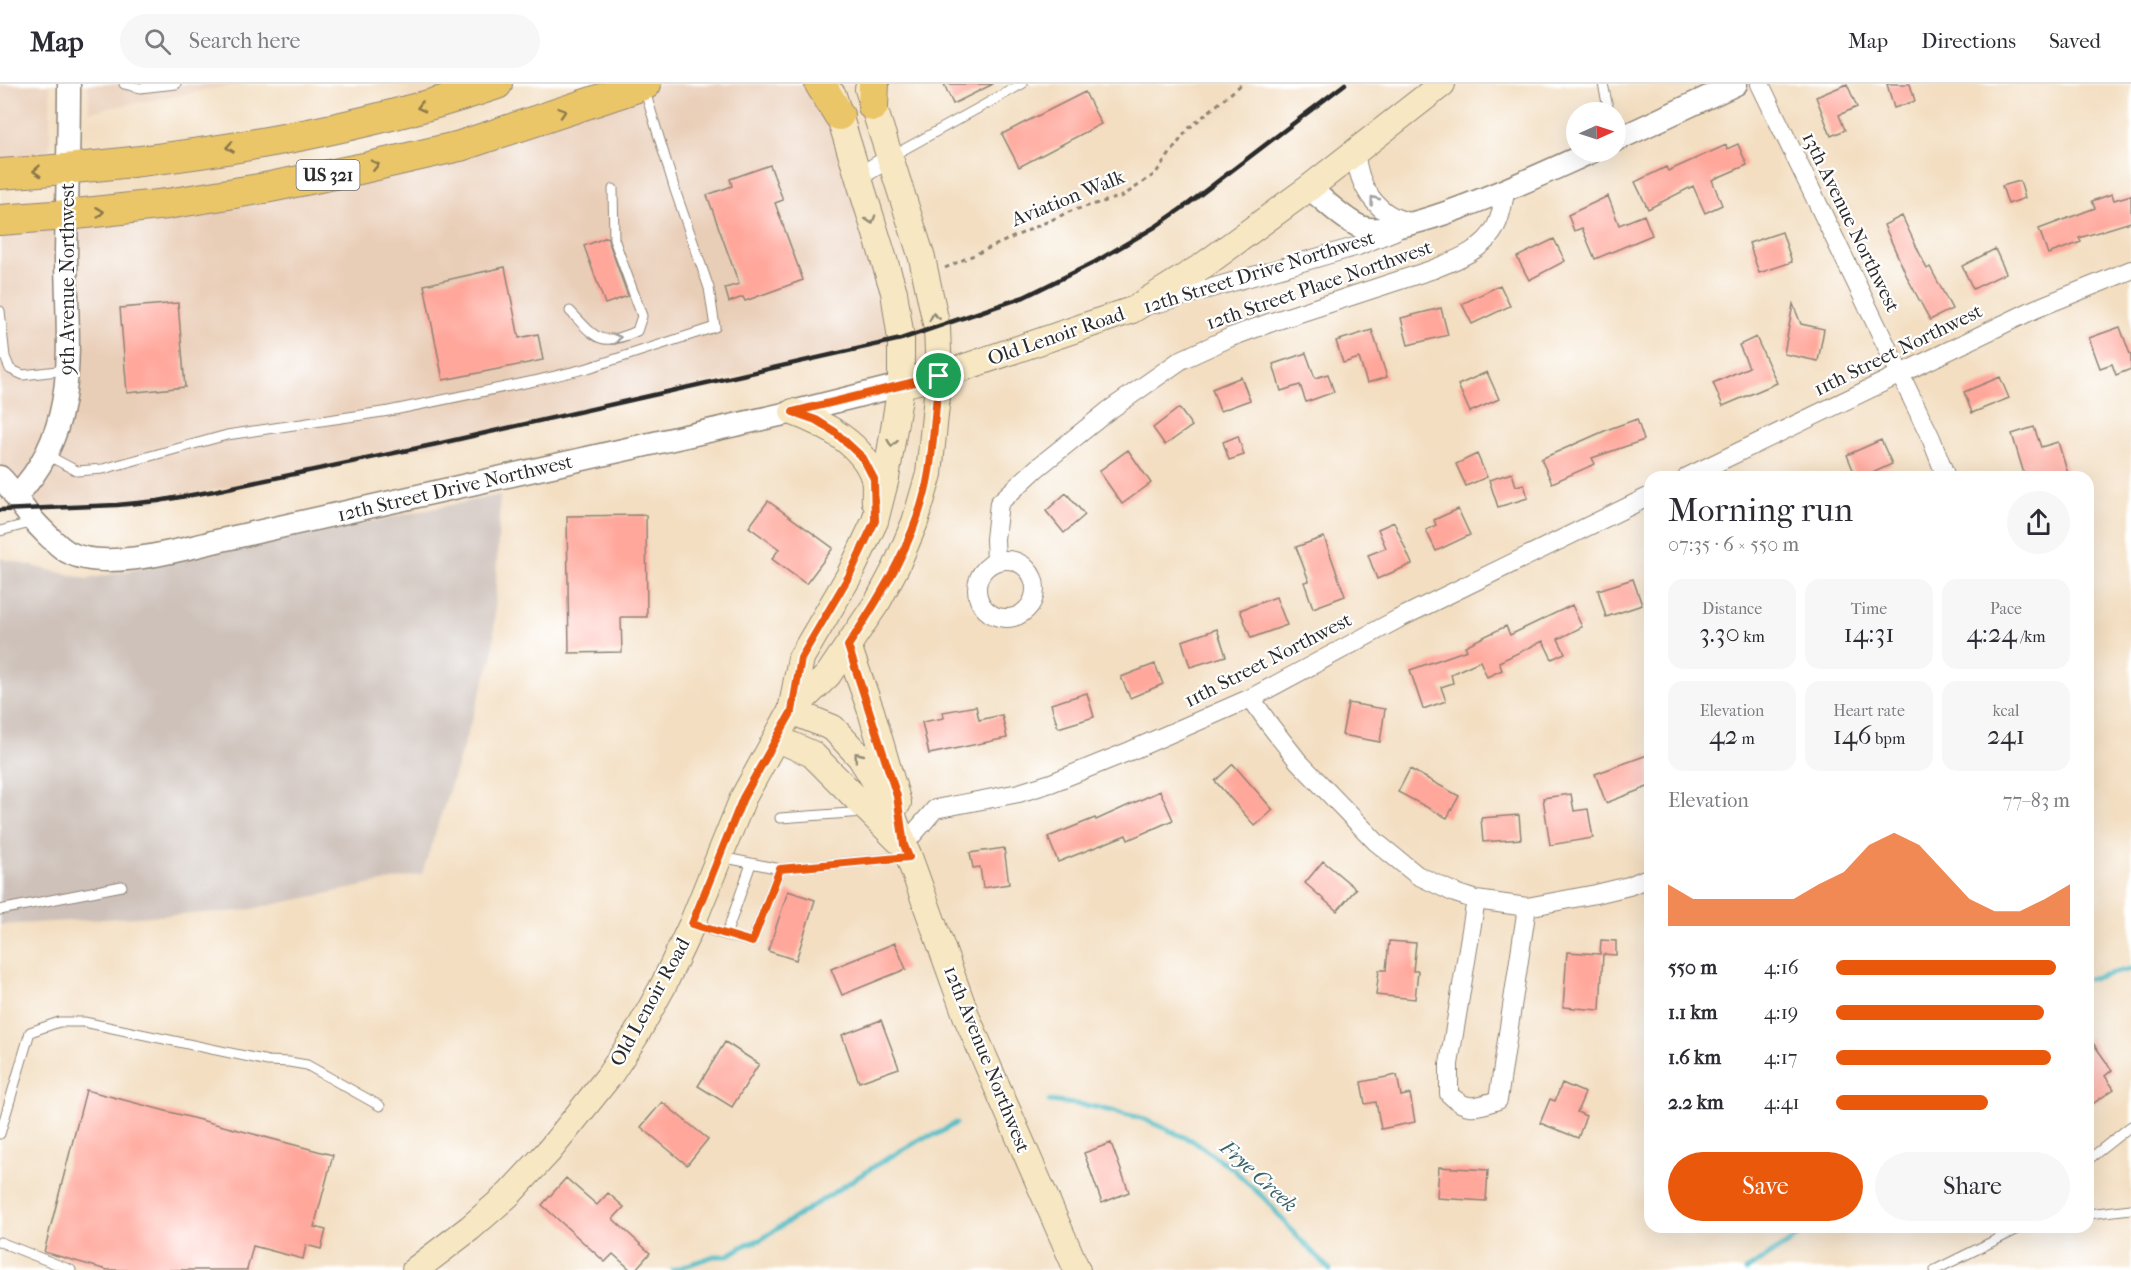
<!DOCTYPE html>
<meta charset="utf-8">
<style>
body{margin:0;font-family:"IM FELL French Canon",serif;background:#f7f7f7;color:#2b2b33;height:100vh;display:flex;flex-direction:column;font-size:22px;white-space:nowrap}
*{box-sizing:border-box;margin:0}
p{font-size:20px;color:#7c7c81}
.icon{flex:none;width:33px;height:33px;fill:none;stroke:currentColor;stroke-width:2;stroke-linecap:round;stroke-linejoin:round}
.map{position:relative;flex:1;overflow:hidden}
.sheet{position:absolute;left:1644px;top:387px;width:450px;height:762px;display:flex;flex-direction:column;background:#fff;border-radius:18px;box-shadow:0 6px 24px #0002}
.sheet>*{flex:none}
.needle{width:39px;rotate:87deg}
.tools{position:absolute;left:1566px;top:18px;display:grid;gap:12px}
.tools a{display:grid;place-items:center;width:60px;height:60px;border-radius:50%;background:#fff;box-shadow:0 6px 24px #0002;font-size:30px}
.pin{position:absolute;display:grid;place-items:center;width:51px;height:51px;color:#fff;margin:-26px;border:3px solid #fff;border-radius:50%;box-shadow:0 2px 6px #0007}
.round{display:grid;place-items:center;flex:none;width:63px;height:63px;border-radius:32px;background:#f7f7f7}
.summary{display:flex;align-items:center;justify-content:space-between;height:102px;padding:0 24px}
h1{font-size:33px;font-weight:600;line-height:45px}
.metrics{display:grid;grid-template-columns:repeat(3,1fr);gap:9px;height:102px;padding:6px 24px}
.metrics div{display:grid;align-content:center;border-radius:15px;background:#f7f7f7;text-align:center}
.metrics b{font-size:26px;font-weight:600}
.metrics small{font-size:16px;font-weight:400}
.metrics p{font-size:16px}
.chart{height:168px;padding:12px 24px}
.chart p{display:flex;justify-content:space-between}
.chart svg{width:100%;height:108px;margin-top:6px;fill:#ea580c;opacity:.7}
.primary-button{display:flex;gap:12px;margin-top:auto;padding:12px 24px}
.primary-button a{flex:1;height:69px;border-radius:36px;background:#ea580c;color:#fff;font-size:24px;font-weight:600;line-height:69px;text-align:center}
.primary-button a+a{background:#f7f7f7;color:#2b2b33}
ul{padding:0 24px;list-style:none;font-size:20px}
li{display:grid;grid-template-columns:96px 72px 1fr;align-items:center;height:45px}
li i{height:15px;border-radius:8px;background:#ea580c}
header{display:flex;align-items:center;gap:36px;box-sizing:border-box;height:84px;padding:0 30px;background:#fff;border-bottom:2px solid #e1e1e2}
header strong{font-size:28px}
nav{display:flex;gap:33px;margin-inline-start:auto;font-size:21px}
.search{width:420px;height:54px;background:#f7f7f7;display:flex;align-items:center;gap:15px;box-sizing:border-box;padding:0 21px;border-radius:33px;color:#7c7c81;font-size:22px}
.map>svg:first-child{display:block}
.built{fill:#e9ceb7}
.industrial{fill:#cec1ba}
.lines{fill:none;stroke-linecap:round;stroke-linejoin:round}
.stream{stroke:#4cbac4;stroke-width:5}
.building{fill:#ffa79b}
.service-casing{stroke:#8f8476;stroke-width:11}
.minor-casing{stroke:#8f8476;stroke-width:20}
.tertiary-casing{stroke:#8f8476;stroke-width:25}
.secondary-casing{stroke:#8f8476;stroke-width:28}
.trunk-casing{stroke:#8f8476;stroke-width:32}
.path{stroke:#8f8476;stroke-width:3;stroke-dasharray:4.5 4.5;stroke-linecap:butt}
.service{stroke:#fff;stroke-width:9}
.minor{stroke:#fff;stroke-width:18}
.tertiary{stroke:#fff;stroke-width:22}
.secondary{stroke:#f7e8c3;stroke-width:26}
.trunk{stroke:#ebc669;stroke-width:30}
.rail{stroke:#2b2b2b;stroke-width:4.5}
.oneway{stroke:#8b784a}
.oneway2{stroke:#a0a0a0}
.oneway3{stroke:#918a77}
.route-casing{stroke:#fff;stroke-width:12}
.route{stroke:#ea580c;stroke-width:8}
.labels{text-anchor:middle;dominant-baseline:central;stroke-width:4.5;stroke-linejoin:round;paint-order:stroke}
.shield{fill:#fff;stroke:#6b6b6b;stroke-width:1.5}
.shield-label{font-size:18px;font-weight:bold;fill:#2b2b2b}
.street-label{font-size:20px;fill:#2b2b2b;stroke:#fff}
.water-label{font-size:21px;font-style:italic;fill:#386468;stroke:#fff}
</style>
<header>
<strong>Map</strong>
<div class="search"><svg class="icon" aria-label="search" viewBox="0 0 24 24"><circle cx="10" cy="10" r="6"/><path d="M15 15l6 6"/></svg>Search here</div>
<nav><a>Map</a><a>Directions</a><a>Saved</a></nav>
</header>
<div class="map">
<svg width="2131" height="1186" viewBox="0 0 2131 1186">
<rect width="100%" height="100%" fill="#fff"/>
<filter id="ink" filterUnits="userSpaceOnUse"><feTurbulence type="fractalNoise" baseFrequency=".0167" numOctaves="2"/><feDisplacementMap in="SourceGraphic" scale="12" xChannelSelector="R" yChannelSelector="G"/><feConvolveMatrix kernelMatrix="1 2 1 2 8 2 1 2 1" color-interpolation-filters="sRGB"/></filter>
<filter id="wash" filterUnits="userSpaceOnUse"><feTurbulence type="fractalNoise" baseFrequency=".008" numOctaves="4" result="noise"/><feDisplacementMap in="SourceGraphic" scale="24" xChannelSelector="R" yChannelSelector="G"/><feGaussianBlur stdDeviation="1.35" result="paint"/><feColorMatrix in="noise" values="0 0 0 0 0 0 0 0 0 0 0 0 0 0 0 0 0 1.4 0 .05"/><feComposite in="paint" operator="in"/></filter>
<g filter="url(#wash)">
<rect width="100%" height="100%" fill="#f3dec1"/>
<!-- built -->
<path class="built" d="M0,0h50v64l-19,14 -31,2z
M88,0h150l-149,28z
M646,0h174l81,255 -464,105 -279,57 -41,4 -93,5 -24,-33v-257l265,-32z"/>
<!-- industrial -->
<path class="industrial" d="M500,411l-7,159 -71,220 -180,37 -242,14v-367l87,21z"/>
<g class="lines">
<!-- stream -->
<path class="stream" d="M2088,895l43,-10
M1049,1017l42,5 50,12 52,23 40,28 34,32 27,32 36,37
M673,1186l41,-14h13l20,-12 13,-4 118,-76 45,-26 14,-4 19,-11
M1746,1186l67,-43"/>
</g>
<g id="blocks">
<!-- building -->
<path class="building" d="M944,0h49l-40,20z
M1847,0l10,23 -18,8 6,15 -14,6 -15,-39z
M1887,0h23l5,17 -21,7z
M1085,8l16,32 -82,43 -17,-33z
M1738,60l9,21 -35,15 10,25 -17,8 -12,-27 -45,23 -13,-27 31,-15 2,4 58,-26 1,4z
M770,81l13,35 -8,3 28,77 -58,21 -2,-4 -14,5 -4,-14 14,-4 -32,-89 25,-9 -2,-7z
M2020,97l5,17 -17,6 -6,-18z
M2112,110l2,6 17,-5v27l-52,16 2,4 -33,12 -9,-25 56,-21 -3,-7z
M1608,112l11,29 25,-10 8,20 -57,24 -13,-31 -8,3 -6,-16z
M1902,132l25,53 3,-2 22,42 -22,11 -22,-41 -24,-54z
M1782,148l10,30 -33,11 -10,-30z
M607,153l21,59 -23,8 -21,-58z
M1554,155l11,22 -36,19 -12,-23z
M1995,165l11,24 -33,16 -11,-23z
M505,183l14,71 19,-4 5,26 -100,20 -19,-95z
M1500,201l10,21 -38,18 -10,-20z
M178,219l7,84 -58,6 -7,-85z
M1793,220l8,20 23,5 -6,32 -34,-7z
M1441,224l7,27 -40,10 -7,-27z
M2120,243l11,30v12l-15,6 -4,-11 -12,4 -11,-30z
M1372,246l15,47 -20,6 -8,-25 -16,5 -7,-22z
M1756,253l21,46 -54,23 -10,-23 36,-16 -10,-22z
M1306,269l9,25 13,-4 6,18 -28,10 -6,-17 -19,6 -8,-27z
M1487,288l12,27 -29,13 -12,-27z
M1241,293l9,23 -30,11 -8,-22z
M2000,293l9,21 -37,15 -8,-21z
M1179,324l13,18 -27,19 -12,-17z
M1637,335l7,21 -52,18 3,6 -43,19 -11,-24 68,-30z
M2034,343l7,20 17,-5 11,35h-20l-2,-6 -22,6 -13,-43z
M1238,352l6,19 -15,5 -6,-18z
M1881,356l11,24 -28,13h-8l-9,-22z
M1128,366l23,33 -29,21 -23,-33z
M1477,370l10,23 -21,9 -10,-22z
M1512,389l4,13 8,-2 4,14 -30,9 -9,-27z
M1066,409l19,22 -21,18 -18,-22z
M768,417l65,47 -27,36 -34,-25 7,-10 -30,-22z
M1458,425l12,26 -34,16 -10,-21 10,-5 -2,-5z
M646,431l1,102h-26l1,35 -53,1 -2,-137z
M1394,438l18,42 -35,15 -9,-24 18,-7 -8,-19z
M1324,453l21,59 -32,12 -9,-26 5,-1 -13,-34z
M1633,495l9,26 -36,12 -8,-27z
M1276,513l11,28 -36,13 -11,-28z
M1572,521l10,22 -24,12 7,14 -13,6 -9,-18 -44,21 3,8 -15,7 -7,-16 -29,13 2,9 -12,4 5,14 -23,8 -13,-39 57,-20 -2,-4 41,-20 4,9z
M1217,545l9,27 -36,11 -8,-26z
M1155,580l8,20 -33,14 -9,-21z
M1087,609l7,24 -36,11 -7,-24z
M1348,619l37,6 -5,33 -38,-7z
M976,622l3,14 23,-5 5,23 -78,16 -7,-32 22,-4 -1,-6z
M1650,670v32l-44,17 -11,-29z
M1233,680l40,46 -18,16 -40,-45z
M1410,685l49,27 -12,22 -49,-26z
M1160,707l13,29 -45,20 -2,-5 -68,27 -10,-25 47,-19 1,2z
M1571,710l3,17 14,-2 5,29 -43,7 -7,-47z
M1519,731l2,24 -38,3 -2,-24z
M1004,764l5,36 -26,4 -3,-21 -7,1 -3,-15z
M1323,777l33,28 -19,22 -32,-28z
M788,807l27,9 -19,60 -28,-9z
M1601,856l15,1v14l-13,-1 -3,56 -37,-3 4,-55 33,2z
M1389,857l27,2 -3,28h5l-3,28 -39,-4 3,-25h7z
M895,859l11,26 -64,26 -11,-26z
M881,936l18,48 -40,14 -17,-47z
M2088,952l24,34 -7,6 9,13 -26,18z
M725,958l34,22 -27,43 -34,-21z
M1397,991l4,21 9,-2 5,28 -34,7 -5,-27 -11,2 -4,-22z
M1562,999l23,10 -8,19 9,4 -8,22 -38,-15 10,-24 5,2z
M86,1006l247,65 -19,72 12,3 -5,19 -15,-4 -3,14 -50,-13 -6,24h-140l-63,-18z
M662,1018l46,37 -21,26 -46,-38z
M1111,1059l18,49 -27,11 -18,-50z
M1439,1083l49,3 -2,31 -49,-3z
M566,1094l31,27 11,-12 16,14 -11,12 37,34 -15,17h-4l-18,-16 -8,8 -63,-57z"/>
</g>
</g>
<g filter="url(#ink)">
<use href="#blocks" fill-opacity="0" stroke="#8f8476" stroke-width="1.5"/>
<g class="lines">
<!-- service casing -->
<g class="service-casing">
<path id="service" d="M124,0l16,4 36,-4
M1603,0l6,28
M892,72l130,-72
M0,227l5,46 5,12 13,6 43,-5
M570,227c26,27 30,37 67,20l5,-15 -28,-77 -1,-50
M47,371l30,16 26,-2 124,-34 162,-24 145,-30 54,-13 127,-41 -6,-39 -34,-98 -31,-102
M0,447l34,-9
M780,734l84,-6
M721,773l59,12 127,-12
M0,826l122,-24
M694,841l32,10 25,-71
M726,851l26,7 28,-73
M0,1050l30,-102 29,-10h25l184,39 21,1 18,3 73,41
M2088,1076l43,-34
M2088,1130l43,-5
M0,1158l71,28
M1935,1186l87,-43"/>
</g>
<!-- minor casing -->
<g class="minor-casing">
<path id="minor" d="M1760,0l171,354 15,39
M1356,68c1,33 21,65 55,70
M858,93l32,-19
M1155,220l203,-58 37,-15
M1687,393l348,-168 96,-39
M977 505a29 29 0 1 1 58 0a29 29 0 1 1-58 0Z
M996,478l-1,-23 4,-36 38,-35 71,-57 73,-51 50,-23 41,-15 159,-52c23,-9 54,-20 65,-44 6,-11 7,-25 10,-37
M1251,614l18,26 29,37 78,81 41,33 38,18 21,7 51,7 69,-13 33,-8 21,-9
M904,761l31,-36 84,-16 32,-10 79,-32 121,-53 147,-79 252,-123
M1476,816l-27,164v30c18,18 27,13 49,6l29,-193"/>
</g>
<!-- tertiary casing -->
<g class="tertiary-casing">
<path id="tertiary" d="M1616,56l120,-56
M1309,104c14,11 35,32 52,39 40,15 187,-56 230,-75
M0,393c11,10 16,22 25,33 7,10 33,37 43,42 35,20 112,-2 149,-11l576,-129 108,-27
M16,412c67,-69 50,-156 50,-243 1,-56 3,-113 3,-169"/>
</g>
<!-- secondary casing -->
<g class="secondary-casing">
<path id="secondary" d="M901,301l38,-9 193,-66 72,-45 105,-77 133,-104
M793,328c30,11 72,33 81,67 2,7 0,16 1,23
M848,562l23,65 27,92
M791,627l10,-53 48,-82 26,-55 11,-43 15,-93v-46l-7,-47 -61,-197
M791,627l42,17 27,29 26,42 23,58 58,161 110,252
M775,657l12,2 25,11 86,86
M415,1186l55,-42 39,-34 40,-43 60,-75 27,-41 27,-49 29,-62 51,-126 48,-87 37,-36 50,-74 18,-34 19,-45 14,-48 10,-98 -2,-48 -15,-70 -54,-169"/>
</g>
<!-- trunk casing -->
<g class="trunk-casing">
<path id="trunk" d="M820,0l19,31
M873,22l1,-22
M0,90c166,-11 339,-37 497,-90
M0,136l67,-5 100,-11 98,-16 99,-20 96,-22 186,-62"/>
</g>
<!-- path -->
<path class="path" d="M945,184l126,-57 52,-15 32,-22 33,-45 54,-45"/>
<!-- service -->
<use href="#service" class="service"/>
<!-- minor -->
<use href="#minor" class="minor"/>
<!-- tertiary -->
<use href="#tertiary" class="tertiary"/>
<!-- secondary -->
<use href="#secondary" class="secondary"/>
<!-- trunk -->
<use href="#trunk" class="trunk"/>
<!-- rail -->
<path class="rail" d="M0,426l117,-5 41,-4 56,-10 223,-47 464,-105 123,-42 71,-35 60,-35 33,-23 157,-120"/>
</g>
<!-- one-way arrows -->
<defs><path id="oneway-chevron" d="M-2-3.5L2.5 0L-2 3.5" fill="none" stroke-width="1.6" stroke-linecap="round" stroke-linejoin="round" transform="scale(1.5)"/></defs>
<g class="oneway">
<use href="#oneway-chevron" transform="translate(421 23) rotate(166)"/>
<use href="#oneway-chevron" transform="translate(562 28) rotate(-18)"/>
<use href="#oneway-chevron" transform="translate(230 63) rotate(171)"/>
<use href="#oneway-chevron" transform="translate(375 81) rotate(-13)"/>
<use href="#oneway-chevron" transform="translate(37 87) rotate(176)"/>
<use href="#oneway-chevron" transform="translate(100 128) rotate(-7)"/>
</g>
<g class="oneway2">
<use href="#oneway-chevron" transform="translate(1374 116) rotate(-127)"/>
<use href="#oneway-chevron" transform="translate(617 254) rotate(-13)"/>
</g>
<g class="oneway3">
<use href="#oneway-chevron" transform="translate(871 136) rotate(73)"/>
<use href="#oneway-chevron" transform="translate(934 233) rotate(-101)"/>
<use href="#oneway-chevron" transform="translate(892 359) rotate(99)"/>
<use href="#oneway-chevron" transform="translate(858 672) rotate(-129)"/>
</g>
</g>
<g class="lines" filter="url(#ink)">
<!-- route casing -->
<g class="route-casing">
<path id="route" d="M939,292c-4,32 -5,64 -10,96 -10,63 -47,122 -81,174l49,150 7,49 5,12 -129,12 -28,73 -60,-18 51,-126 49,-87 9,-53 48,-82 26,-55 -1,-42 -11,-21 -28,-26 -19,-12 -23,-8z"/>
</g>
<!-- route -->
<use href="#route" class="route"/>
</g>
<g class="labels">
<!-- shield labels -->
<rect class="shield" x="296.5" y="76" width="63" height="30" rx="4.5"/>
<g class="shield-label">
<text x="328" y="91">US 321</text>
</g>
<!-- street labels -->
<g class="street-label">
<text transform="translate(1068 114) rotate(-22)">Aviation Walk</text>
<text transform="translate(1851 138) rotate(64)">13th Avenue Northwest</text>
<text transform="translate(1259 188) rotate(-17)">12th Street Drive Northwest</text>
<text transform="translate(67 195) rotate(-90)">9th Avenue Northwest</text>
<text transform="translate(1319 201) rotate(-19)">12th Street Place Northwest</text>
<text transform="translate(1056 252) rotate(-19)">Old Lenoir Road</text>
<text transform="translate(1898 266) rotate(-26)">11th Street Northwest</text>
<text transform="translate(455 404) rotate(-13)">12th Street Drive Northwest</text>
<text transform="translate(1268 576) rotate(-27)">11th Street Northwest</text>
<text transform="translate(650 918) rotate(-61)">Old Lenoir Road</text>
<text transform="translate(987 975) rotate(68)">12th Avenue Northwest</text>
</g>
<!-- water labels -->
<g class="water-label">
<text transform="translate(1259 1092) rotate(42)">Frye Creek</text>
</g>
</g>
</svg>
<div class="tools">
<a><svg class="needle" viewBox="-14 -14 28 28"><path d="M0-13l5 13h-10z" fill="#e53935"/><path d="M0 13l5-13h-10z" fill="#7c7c81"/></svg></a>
</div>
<div class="pin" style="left:939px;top:292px;background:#1e9e55"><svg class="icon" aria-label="arrive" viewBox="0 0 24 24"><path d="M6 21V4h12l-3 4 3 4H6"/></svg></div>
<section class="sheet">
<div class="summary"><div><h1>Morning run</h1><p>07:35 · 6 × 550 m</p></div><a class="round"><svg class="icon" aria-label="share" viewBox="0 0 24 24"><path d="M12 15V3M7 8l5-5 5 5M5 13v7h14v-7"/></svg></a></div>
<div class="metrics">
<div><p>Distance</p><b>3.30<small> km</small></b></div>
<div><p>Time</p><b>14:31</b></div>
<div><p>Pace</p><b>4:24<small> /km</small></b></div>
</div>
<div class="metrics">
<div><p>Elevation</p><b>42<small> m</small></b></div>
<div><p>Heart rate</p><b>146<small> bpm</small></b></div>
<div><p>kcal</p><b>241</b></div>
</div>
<div class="chart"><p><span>Elevation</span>77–83 m</p>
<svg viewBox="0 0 160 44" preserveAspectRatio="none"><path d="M0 44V27L10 33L20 33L30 33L40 33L50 33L60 27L70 22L80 11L90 6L100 11L110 22L120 33L130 38L140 38L150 33L160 27V44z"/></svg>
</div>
<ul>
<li><b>550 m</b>4:16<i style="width:94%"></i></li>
<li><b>1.1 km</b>4:19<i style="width:89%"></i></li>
<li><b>1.6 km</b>4:17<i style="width:92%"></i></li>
<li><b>2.2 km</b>4:41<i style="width:65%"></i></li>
</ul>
<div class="primary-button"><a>Save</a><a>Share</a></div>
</section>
</div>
